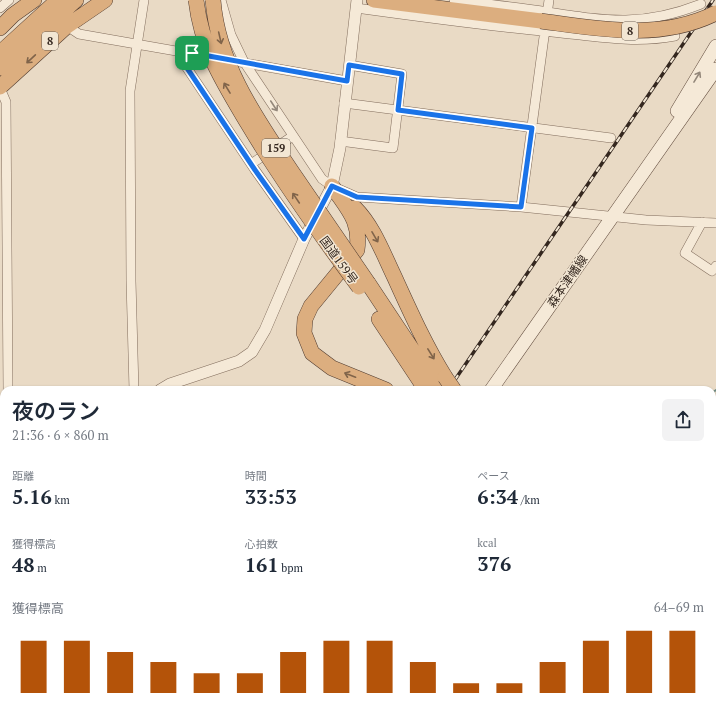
<!DOCTYPE html>
<html lang="ja">
<meta charset="utf-8">
<style>
body{margin:0;font-family:"PT Serif","Noto Sans JP",serif;background:#f2f2f3;color:#1f2937;height:100vh;display:flex;flex-direction:column;font-size:15px;white-space:nowrap}
*{box-sizing:border-box;margin:0}
p{font-size:13px;color:#747a83}
.icon{flex:none;width:22px;height:22px;fill:none;stroke:currentColor;stroke-width:2;stroke-linecap:round;stroke-linejoin:round}
.map{position:relative;flex:1;overflow:hidden}
.sheet{position:absolute;left:0px;top:386px;width:716px;height:324px;display:flex;flex-direction:column;background:#fff;border-radius:12px 12px 0 0;box-shadow:0 1px 3px #0004}
.sheet>*{flex:none}
.pin{position:absolute;display:grid;place-items:center;width:34px;height:34px;color:#fff;margin:-17px;border-radius:8px;box-shadow:0 2px 6px #0006}
.round{display:grid;place-items:center;flex:none;width:42px;height:42px;border-radius:6px;background:#f2f2f3}
.overview{display:flex;align-items:center;justify-content:space-between;height:68px;padding:0 12px}
h1{font-size:22px;font-weight:600;line-height:30px}
.figures{display:grid;grid-template-columns:repeat(3,1fr);gap:6px;height:68px;padding:4px 12px}
.figures div{display:grid;align-content:center}
.figures b{font-size:20px;font-weight:600}
.figures small{font-size:11px;font-weight:400}
.figures p{font-size:11px}
.chart{height:112px;padding:8px 12px}
.chart p{display:flex;justify-content:space-between}
.chart svg{width:100%;height:72px;margin-top:4px;stroke:#b45309;stroke-width:6}
.map>svg:first-child{display:block}
.green{fill:#c6c69a}
.lines{fill:none;stroke-linecap:round;stroke-linejoin:round}
.stream{stroke:#6e8a80;stroke-width:2}
.minor-casing{stroke:#826d5d;stroke-width:10}
.tertiary-casing{stroke:#826d5d;stroke-width:12}
.secondary-casing{stroke:#644e40;stroke-width:14}
.trunk-casing{stroke:#513c30;stroke-width:16}
.minor{stroke:#f5e9d7;stroke-width:9}
.tertiary{stroke:#f5e9d7;stroke-width:11}
.secondary{stroke:#f5e9d7;stroke-width:13}
.trunk{stroke:#dcae7f;stroke-width:15}
.rail-casing{stroke:#34271f;stroke-width:3.5}
.rail{stroke:#f2e6d3;stroke-width:2;stroke-dasharray:6;stroke-linecap:butt}
.trunk-bridge-casing{stroke:#513c30;stroke-width:16;stroke-linecap:butt}
.trunk-bridge{stroke:#dcae7f;stroke-width:15}
.oneway{stroke:#80644a}
.oneway2{stroke:#94887b}
.route-casing{stroke:#fff;stroke-width:8}
.route{stroke:#1a73e8;stroke-width:5}
.labels{text-anchor:middle;dominant-baseline:central;stroke-width:3;stroke-linejoin:round;paint-order:stroke}
.shield{fill:#f2e6d3;stroke:#6d6055;stroke-width:1}
.shield-label{font-size:11px;font-weight:bold;fill:#34271f}
.street-label{font-size:12px;fill:#34271f;stroke:#f2e6d3}
</style>
<div class="map">
<svg width="716" height="710" viewBox="0 0 716 710">
<rect width="100%" height="100%" fill="#e9dac5"/>
<!-- green -->
<path class="green" d="M716,452v89l-4,-2v-83z"/>
<g class="lines">
<!-- stream -->
<path class="stream" d="M712,393l4,-3"/>
<!-- minor casing -->
<g class="minor-casing">
<path id="minor" d="M221,0l10,35 13,27 78,117 10,7 25,11 164,10 125,13 70,3
M454,0c31,4 63,7 94,12 59,9 95,15 153,-8
M0,8l9,-8
M356,8c65,9 130,18 196,24 42,4 81,12 123,4
M67,26l12,8 268,47
M185,54l-2,8 72,108 49,69
M0,88l6,14 2,288
M344,103l267,35
M340,141l53,7 9,-74 -53,-9
M251,164l42,-28
M521,207l28,-207
M702,222l-17,31 27,18 4,-5
M134,390l-3,-109 -1,-190 14,-91
M712,577l4,4
M0,596l4,2
M712,620l4,-13
M712,670l4,2
M263,706l7,4"/>
</g>
<!-- tertiary casing -->
<g class="tertiary-casing">
<path id="tertiary" d="M160,390l10,-6 69,-23 13,-9 13,-22 39,-91 28,-53 8,-38 17,-148
M0,503l4,-3
M276,710l3,-4"/>
</g>
<!-- secondary casing -->
<g class="secondary-casing">
<path id="secondary" d="M677,111l39,-65
M491,390l225,-321
M374,710l4,-4"/>
</g>
<!-- trunk casing -->
<g class="trunk-casing">
<path id="trunk" d="M374,0l167,21
M0,28l13,-13 21,-15
M0,53l58,-53
M0,68l76,-68
M0,87l67,-61 38,-26
M332,186c16,24 29,35 25,64l-46,56 -6,13 -1,14 8,20 20,15 54,22
M355,208c18,18 28,45 39,68 16,35 31,69 51,101
M368,283l71,107
M379,319l47,71
M411,706l3,4
M557,706l6,4
M581,706l1,4
M602,706l1,4
M490,710l6,-4"/>
</g>
<!-- minor -->
<use href="#minor" class="minor"/>
<!-- tertiary -->
<use href="#tertiary" class="tertiary"/>
<!-- secondary -->
<use href="#secondary" class="secondary"/>
<!-- trunk -->
<use href="#trunk" class="trunk"/>
<!-- rail casing -->
<g class="rail-casing">
<path id="rail" d="M448,390l265,-390
M712,418l4,-3
M235,710l3,-4
M338,710l5,-4"/>
</g>
<!-- rail -->
<use href="#rail" class="rail"/>
<!-- trunk-bridge casing -->
<g class="trunk-bridge-casing">
<path id="trunk-bridge" d="M196,0c6,50 27,82 52,124 34,57 72,110 111,163
M213,0c5,66 45,121 81,175 25,36 49,72 74,108
M541,21c59,8 119,20 175,-8
M445,377l9,13"/>
</g>
<!-- trunk-bridge -->
<use href="#trunk-bridge" class="trunk-bridge"/>
</g>
<!-- one-way arrows -->
<defs><path id="oneway-shaft" d="M-6 0H5M1.5-3L5.5 0L1.5 3" fill="none" stroke-width="1.6" stroke-linecap="round" stroke-linejoin="round"/></defs>
<g class="oneway">
<use href="#oneway-shaft" transform="translate(220 38) rotate(77)"/>
<use href="#oneway-shaft" transform="translate(31 59) rotate(137)"/>
<use href="#oneway-shaft" transform="translate(227 88) rotate(-121)"/>
<use href="#oneway-shaft" transform="translate(296 198) rotate(-124)"/>
<use href="#oneway-shaft" transform="translate(375 237) rotate(60)"/>
<use href="#oneway-shaft" transform="translate(431 354) rotate(58)"/>
<use href="#oneway-shaft" transform="translate(350 375) rotate(-159)"/>
</g>
<g class="oneway2">
<use href="#oneway-shaft" transform="translate(697 77) rotate(-59)"/>
<use href="#oneway-shaft" transform="translate(274 106) rotate(57)"/>
</g>
<g class="lines">
<!-- route casing -->
<g class="route-casing">
<path id="route" d="M192,53l155,28 2,-16 53,9 -4,36 134,18 -11,79 -164,-10 -25,-11 -28,53 -49,-69 -72,-108 2,-8z"/>
</g>
<!-- route -->
<use href="#route" class="route"/>
</g>
<g class="labels">
<!-- shield labels -->
<g class="shield">
<rect x="622" y="22" width="16" height="18" rx="3"/>
<rect x="42" y="32" width="16" height="18" rx="3"/>
<rect x="262" y="139" width="28" height="18" rx="3"/>
</g>
<g class="shield-label">
<text x="630" y="31">8</text>
<text x="50" y="41">8</text>
<text x="276" y="148">159</text>
</g>
<!-- street labels -->
<g class="street-label">
<text transform="translate(339 260) rotate(54)">国道159号</text>
<text transform="translate(567 281) rotate(-55)">森本津幡線</text>
</g>
</g>
</svg>
<div class="pin" style="left:192px;top:53px;background:#1e9e55"><svg class="icon" aria-label="arrive" viewBox="0 0 24 24"><path d="M6 21V4h12l-3 4 3 4H6"/></svg></div>
<section class="sheet">
<div class="overview"><div><h1>夜のラン</h1><p>21:36 · 6 × 860 m</p></div><a class="round"><svg class="icon" aria-label="share" viewBox="0 0 24 24"><path d="M12 15V3M7 8l5-5 5 5M5 13v7h14v-7"/></svg></a></div>
<div class="figures">
<div><p>距離</p><b>5.16<small> km</small></b></div>
<div><p>時間</p><b>33:53</b></div>
<div><p>ペース</p><b>6:34<small> /km</small></b></div>
</div>
<div class="figures">
<div><p>獲得標高</p><b>48<small> m</small></b></div>
<div><p>心拍数</p><b>161<small> bpm</small></b></div>
<div><p>kcal</p><b>376</b></div>
</div>
<div class="chart"><p><span>獲得標高</span>64–69 m</p>
<svg viewBox="0 0 160 44" preserveAspectRatio="none"><path d="M5 44V12M15 44V12M25 44V19M35 44V25M45 44V32M55 44V32M65 44V19M75 44V12M85 44V12M95 44V25M105 44V38M115 44V38M125 44V25M135 44V12M145 44V6M155 44V6"/></svg>
</div>
</section>
</div>
